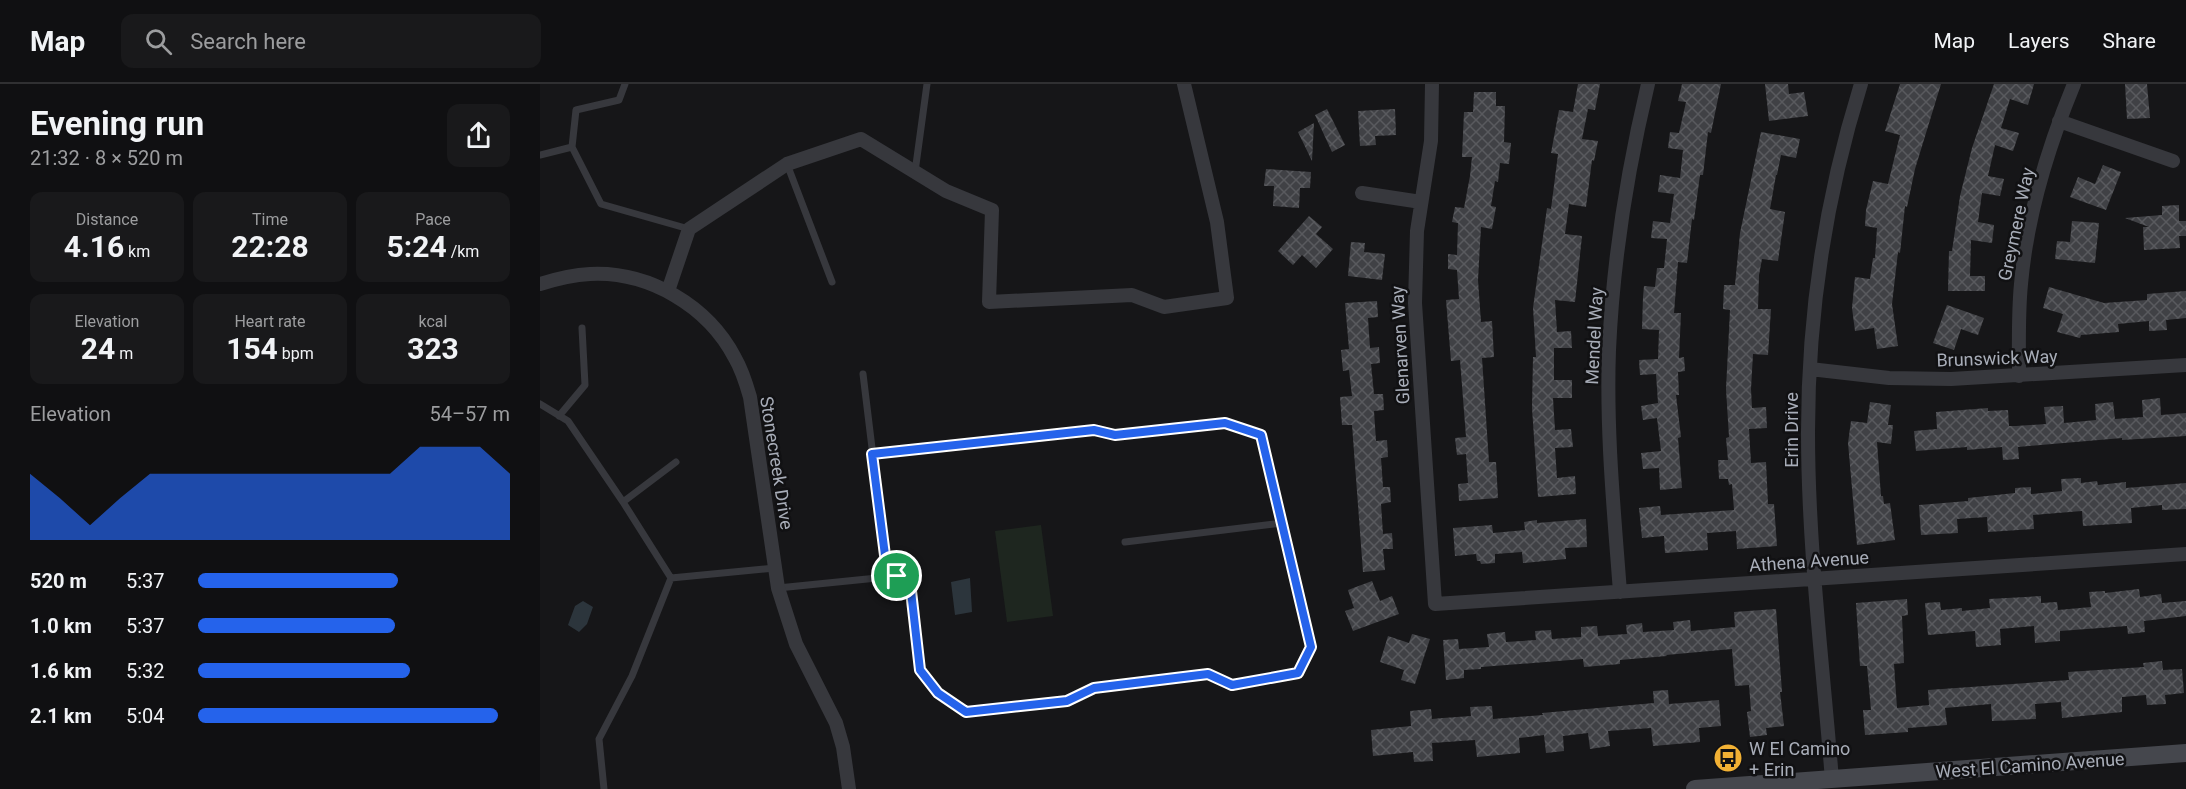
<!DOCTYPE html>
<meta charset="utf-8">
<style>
body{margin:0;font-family:Roboto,sans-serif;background:#19191b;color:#f1f3f6;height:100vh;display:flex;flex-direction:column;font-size:22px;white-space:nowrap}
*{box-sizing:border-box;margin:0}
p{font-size:20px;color:#9c9d9f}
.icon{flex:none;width:33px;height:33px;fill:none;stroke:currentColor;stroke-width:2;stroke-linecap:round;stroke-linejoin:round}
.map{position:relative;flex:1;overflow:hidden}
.side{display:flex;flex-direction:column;background:#101012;width:540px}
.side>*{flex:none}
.pin{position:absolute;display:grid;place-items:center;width:51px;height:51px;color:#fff;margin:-26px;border:3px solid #fff;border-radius:50%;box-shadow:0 2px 6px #0007}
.round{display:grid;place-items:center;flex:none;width:63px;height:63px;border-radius:12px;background:#19191b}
.head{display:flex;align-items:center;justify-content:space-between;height:102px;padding:0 30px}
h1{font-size:33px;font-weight:700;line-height:45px}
.metrics{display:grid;grid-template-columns:repeat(3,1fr);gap:9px;height:102px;padding:6px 30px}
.metrics div{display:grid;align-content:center;border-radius:12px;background:#19191b;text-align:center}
.metrics b{font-size:30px;font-weight:700}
.metrics small{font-size:16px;font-weight:400}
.metrics p{font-size:16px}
.chart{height:168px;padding:12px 30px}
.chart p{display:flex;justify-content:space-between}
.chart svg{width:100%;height:108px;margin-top:6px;fill:#2563eb;opacity:.7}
ul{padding:0 30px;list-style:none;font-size:20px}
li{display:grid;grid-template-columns:96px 72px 1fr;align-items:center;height:45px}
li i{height:15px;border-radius:8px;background:#2563eb}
header{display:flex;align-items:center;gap:36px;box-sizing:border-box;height:84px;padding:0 30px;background:#101012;border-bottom:2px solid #303032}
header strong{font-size:28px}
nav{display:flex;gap:33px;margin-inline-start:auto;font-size:21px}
.search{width:420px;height:54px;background:#19191b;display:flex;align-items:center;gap:15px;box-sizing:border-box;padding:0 21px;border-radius:12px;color:#9c9d9f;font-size:22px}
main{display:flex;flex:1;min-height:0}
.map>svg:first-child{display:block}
.grass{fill:#1e261f}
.water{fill:#2c353c}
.building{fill:url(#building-cross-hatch)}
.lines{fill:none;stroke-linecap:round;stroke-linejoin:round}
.service{stroke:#37383d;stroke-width:7}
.minor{stroke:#37383d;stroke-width:14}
.secondary{stroke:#45474d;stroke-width:18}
.route-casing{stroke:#fff;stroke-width:12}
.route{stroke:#2563eb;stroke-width:8}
.labels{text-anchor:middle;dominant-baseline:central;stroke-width:5;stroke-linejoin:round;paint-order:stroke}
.street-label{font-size:18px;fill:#a8adb8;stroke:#111113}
.poi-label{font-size:18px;fill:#a8adb8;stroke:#111113;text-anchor:start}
</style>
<header>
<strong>Map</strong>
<div class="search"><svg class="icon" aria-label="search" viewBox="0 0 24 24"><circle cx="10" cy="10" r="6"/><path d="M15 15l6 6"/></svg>Search here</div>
<nav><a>Map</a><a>Layers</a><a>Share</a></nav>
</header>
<main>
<section class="side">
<div class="head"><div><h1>Evening run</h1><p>21:32 · 8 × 520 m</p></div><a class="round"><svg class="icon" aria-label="share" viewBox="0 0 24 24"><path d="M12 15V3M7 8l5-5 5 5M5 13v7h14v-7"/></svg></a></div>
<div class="metrics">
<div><p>Distance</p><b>4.16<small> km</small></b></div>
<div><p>Time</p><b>22:28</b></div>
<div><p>Pace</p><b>5:24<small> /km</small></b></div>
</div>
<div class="metrics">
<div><p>Elevation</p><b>24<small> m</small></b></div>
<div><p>Heart rate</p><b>154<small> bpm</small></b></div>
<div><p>kcal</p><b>323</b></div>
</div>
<div class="chart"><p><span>Elevation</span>54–57 m</p>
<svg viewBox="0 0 160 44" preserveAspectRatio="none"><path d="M0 44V17L10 27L20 38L30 27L40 17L50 17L60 17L70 17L80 17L90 17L100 17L110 17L120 17L130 6L140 6L150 6L160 17V44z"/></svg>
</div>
<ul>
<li><b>520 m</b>5:37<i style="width:64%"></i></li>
<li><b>1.0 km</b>5:37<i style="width:63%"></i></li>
<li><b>1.6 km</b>5:32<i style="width:68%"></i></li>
<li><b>2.1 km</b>5:04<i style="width:96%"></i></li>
</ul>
</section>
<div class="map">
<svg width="1646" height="705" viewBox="0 0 1646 705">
<defs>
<pattern id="building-cross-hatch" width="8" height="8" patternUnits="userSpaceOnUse" patternTransform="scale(1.5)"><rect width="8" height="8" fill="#404145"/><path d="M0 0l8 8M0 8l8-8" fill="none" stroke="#595a5e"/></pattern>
</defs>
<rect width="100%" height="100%" fill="#161618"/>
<!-- grass -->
<path class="grass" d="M501,441l12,91 -46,6 -12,-91z"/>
<!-- water -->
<path class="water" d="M430,494l2,34 -17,3 -4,-33z
M43,517l10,6 -6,17 -8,8 -11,-7 7,-19z"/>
<!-- building -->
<path class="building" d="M1038,0h22l-5,26 -7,-1 -6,30 16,2 -4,20 -2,-1 -6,47 -17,-3 -4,30 17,2 -7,66 -20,-2 2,32 14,-1 1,17h-18v32h18v18h-19l2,32 16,-1 2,18 -18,1 2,30 18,-2 1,18 -38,3 -6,-89 1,-51h3l-3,-49 14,-100 4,1 7,-55 -7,-1 8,-43 14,2z
M1142,0h39l-10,49 -3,-1 -5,43h-3l-6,45 -2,-1 -5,44 -9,-1 -4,51h7l-2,45 5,-1 1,14 -7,1 1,23h-3l5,42 -3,1 4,50 -22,2 -1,-22 -16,1 -2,-16 20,-2 -4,-33 -14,2 -2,-14 17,-3 -2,-29 -16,1 -1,-15 19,-1 1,-29 -17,-1 1,-32 1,-11 11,1 2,-19h7l3,-29 -16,-1 2,-17 17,2 4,-29 -16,-2 2,-17 20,3 3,-28 -15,-2 2,-16 9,1 7,-31 -8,-1z
M1225,0h23l1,10 15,-2 4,24 -39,5z
M1360,0h41l-26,85 -8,38 -2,-1 -5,47 -2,-1 -6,52 6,42 -21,3 -3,-21 -19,3 -3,-23 3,-31 15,2 3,-21h2l2,-30 -12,-2 1,-16 7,-29 15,3 12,-49 -15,-4z
M1454,0h40l-6,21 -18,-6 -9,29 18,5 -6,18 -18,-6 -7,31 16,3 -4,17 -18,-3 -4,29 16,3 -2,18 -21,-3 -1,36h15v15h-37l1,-40h3l8,-55 12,-48z
M1585,0h22l3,34 -23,1z
M934,8h22v14h9l-1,36 7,1 -2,21 -9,-1 -2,19 -3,-1 -4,25 5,1 -4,22 -11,-2 -3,53 3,42 11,-1 2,36 -12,1 7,104h7l2,36 -39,3 -1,-17 10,-1 -2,-29 -9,1 -2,-17 11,-1 -6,-77 -9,1 -5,-61 13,-1 -2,-29 -9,-1v-15l9,1 1,-32 -6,-1 3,-15 9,1 6,-32 2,-19h-10l2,-45h9z
M787,25l18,36 -13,7 -17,-37z
M855,25l1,26 -21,1 1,9 -16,1 -2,-35z
M774,39l-2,38 -14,-29z
M1221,48l39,7 -4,19 -15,-3 -4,20h-1l-6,34 15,3 -7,49 -16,-2 -3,16 -1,34h13l-3,46 -15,-1 -2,35 1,19 14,-1 1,21 -18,1 2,34 15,-1 2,42h6l3,42 -40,3 -1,-18 -29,2 1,17 -43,3 -1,-17 -22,2 -3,-30 21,-2 1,9 73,-5 -2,-26 -3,1 -1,-6h-9l-1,-19h10l-2,-22 3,-1 -3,-48 4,-79 -7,-1 1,-24h11l5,-52z
M1563,81l18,7 -15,38 -36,-13 8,-20 17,7z
M726,85l45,3 -1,16h-10l-1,20 -26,-2 1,-20h-10z
M1639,121v16h7v15h-7l1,12 -36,2 -1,-23h6l-24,-9 37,-3v-9z
M769,132l13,11 -6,7 17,15 -17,19 -14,-13 -9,10 -15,-14z
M1532,137l27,2 -4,40 -40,-4 2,-18 13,1z
M811,158l14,1 -1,9 21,2 -3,26 -34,-4z
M1509,203l55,16 43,-3v-6l39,-3v27l-20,2 1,10 -18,1v-10l-31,3 1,8 -38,3 -1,3 -23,-6 6,-18 -20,-6z
M837,217l1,16 -10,1 2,30 9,-1 1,16 -9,1 3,30h9l1,16 -10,1 2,30 11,-1 1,17 -7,1 2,29h7l1,15 -10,2 2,30 9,-1 1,16h-10l2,21 -22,2 -11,-147h-10l-2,-28 12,-1 -3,-26 -6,1 -2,-21 8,-1 -4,-46z
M1407,221l37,13 -6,17 -17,-6 -7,21 -21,-7z
M1620,314l1,17 25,-2v23l-64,4v-2l-104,9 1,12 -16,1 -1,-13 -35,3v-3l-51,4 -2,-20 23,-2 -1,-17 52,-4v3l20,-1 1,16h7l30,-2 -2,-17 19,-1 1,17 32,-3 -1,-16 18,-2 2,17 28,-2 -1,-17z
M1330,318l21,3 -3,20h5l-2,19 -14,-2 4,54h2l1,8 6,-1 5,37 -38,5 -9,-102 3,-22 16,2z
M1541,394v5l16,-2 1,4 28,-3v6l60,-5v26l-24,1v-5l-31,3 1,15 -49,3 -1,-15 -49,4 1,14 -46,3 -1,-15 -30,2 1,14 -37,2 -2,-30 49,-4v-3l47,-5v-5l16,-1v7l31,-3 -1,-12z
M1046,435l1,28 -22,1 1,11 -43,4 -1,-11 -27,2v9l-14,1 -1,-3h-3l-1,-7 -21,2 -2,-28 39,-3 1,8 32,-3 -1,-8 13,-2v3z
M832,497l8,20 12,-5 7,18 -46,17 -8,-20 9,-3 -6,-18z
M1599,505l1,8 21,-3 1,9 24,-2v15l-42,5 1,11 -17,2 -1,-8 -67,5v10l-25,2 -1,-17 -34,3 1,16 -25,2 -1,-16 -47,4 -3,-32 15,-1 1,8 21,-2v3l28,-3 -1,-9 52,-3v7l16,-1 1,8 33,-3 -2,-15 16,-1v2z
M1367,515l1,16 -6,1 2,47 -10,1 3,44 32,-3 -1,-15 141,-10 -1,-8 76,-5 -1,-4 19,-2 1,9 19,-1 2,24 -19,2 1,9 -19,1 -1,-10 -24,2v15l-60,6 -1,-16 -26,2 1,15 -18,1 -26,1 -1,-17 -46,4 2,17 -39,3v4l-43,3 -2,-25h8l-4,-44h-7l-4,-63z
M1236,525l6,83h-2l4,34 -18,2 1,7 -17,2 -3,-25 4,-1 -2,-26 -14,1 -3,-37 -66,6 1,1 -47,4v4l-36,3 -1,-8 -102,8v2l-17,1v8l-18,2 -3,-40 15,-1 1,10 30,-2 -2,-13 18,-2 1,10 30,-2 -1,-9 16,-1 1,9 29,-2v-10l16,-1 1,10 29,-2 -1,-9 16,-2 1,9 31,-2 -1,-8 17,-2 1,11 44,-4 -1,-15z
M872,550l18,5 -15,45 -14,-4 3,-10 -24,-8 8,-26 21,7z
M1128,606l1,14 50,-4 2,26 -22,2 1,14 -47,4 -2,-18 -43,3 2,15 -20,3 -2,-16 -25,3 1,15 -18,2 -2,-18 -25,3 1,15 -43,4 -2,-17 -43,3 1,18 -19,1 -1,-10 -40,4 -2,-26 40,-4 -1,-15 21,-2 1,10 11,-1 28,-2 -1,-9 22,-1 1,13 50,-4 -1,-2 112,-10 -1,-12z"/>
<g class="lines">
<!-- service -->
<path class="service" d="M32,63l29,57 88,25
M0,71l32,-8 4,-37 43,-10 6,-16
M247,80l45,118
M375,88l12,-88
M323,290l23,189 25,28 9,79 18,23 28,19 101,-11 27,-13 114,-15 24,12 66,-12 13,-26 -50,-213 -36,-11 -110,12 -21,-5 -222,24
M0,320l28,17 55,81
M19,332l26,-31 -3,-57
M585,458l157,-19
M131,494l-48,-76 53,-40
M238,504l119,-12
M64,705l-5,-50 33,-63 39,-98 104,-10"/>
<!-- minor -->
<path class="minor" d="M892,0l-1,57 -14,90 -2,72 20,301 751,-50
M1519,37l114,40
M822,109l59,9
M0,200c16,-5 33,-9 50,-10 59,-3 118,32 145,84 7,12 11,25 15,39l28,191 18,56 40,79 7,24 6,42
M128,207l21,-62 98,-65 74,-25 85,52 46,19 -3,92 143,-7 32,12 63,-9 -10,-76 -33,-138
M1270,285l79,9 62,1 235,-14
M1479,292c0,-31 -1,-62 2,-92 6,-68 27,-137 53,-200
M1080,508c-6,-80 -14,-161 -11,-242 4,-90 18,-178 39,-266
M1292,696c-9,-115 -24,-232 -24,-348 0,-117 18,-236 53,-348"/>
<!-- secondary -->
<path class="secondary" d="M1155,705l491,-36"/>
</g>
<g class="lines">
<!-- route casing -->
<g class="route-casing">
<path id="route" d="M685,339l36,12 50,212 -13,26 -66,12 -24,-11 -114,14 -27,13 -101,11 -28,-19 -18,-23 -9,-79 -25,-28 -14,-109 222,-24 21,5z"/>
</g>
<!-- route -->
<use href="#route" class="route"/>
</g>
<!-- icons -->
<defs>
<g id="bus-disc" transform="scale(1.5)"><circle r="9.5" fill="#f2b134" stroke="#111113"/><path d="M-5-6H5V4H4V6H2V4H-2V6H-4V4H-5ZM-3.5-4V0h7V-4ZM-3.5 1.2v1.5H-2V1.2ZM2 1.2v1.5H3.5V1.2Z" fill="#111"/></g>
</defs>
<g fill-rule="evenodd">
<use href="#bus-disc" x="1188" y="674"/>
</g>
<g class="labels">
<!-- street labels -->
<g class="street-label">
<text transform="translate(1476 140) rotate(-78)">Greymere Way</text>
<text transform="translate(1054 252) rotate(-87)">Mendel Way</text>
<text transform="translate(860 261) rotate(-93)">Glenarven Way</text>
<text transform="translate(1457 274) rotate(-2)">Brunswick Way</text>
<text transform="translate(1251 346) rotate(-90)">Erin Drive</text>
<text transform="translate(237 379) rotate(81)">Stonecreek Drive</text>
<text transform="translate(1269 477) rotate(-4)">Athena Avenue</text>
<text transform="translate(1490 681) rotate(-4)">West El Camino Avenue</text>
</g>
<!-- poi labels -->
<g class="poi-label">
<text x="1209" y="664">W El Camino<tspan x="1209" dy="21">+ Erin</tspan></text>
</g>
</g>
</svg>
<div class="pin" style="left:357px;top:492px;background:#1e9e55"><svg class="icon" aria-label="arrive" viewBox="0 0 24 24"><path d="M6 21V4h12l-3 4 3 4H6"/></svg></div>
</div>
</main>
